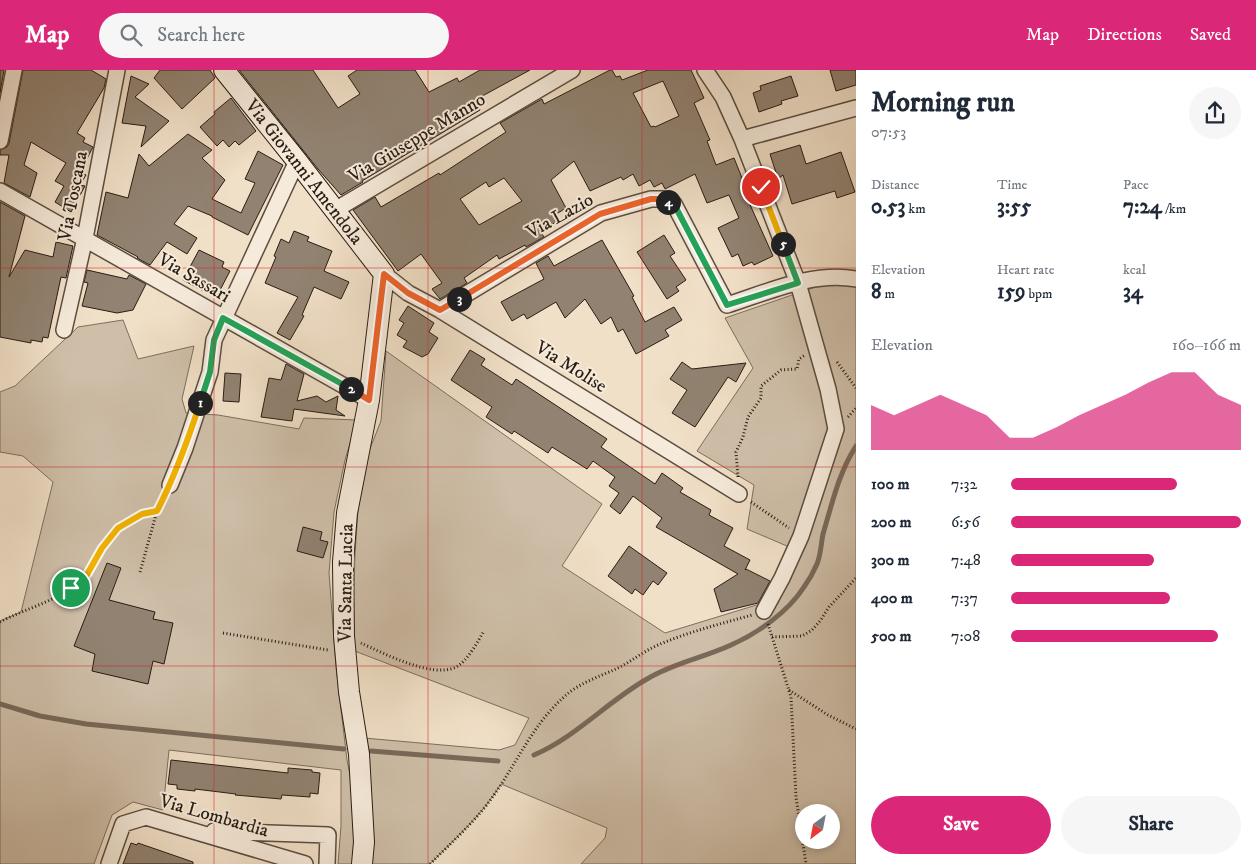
<!DOCTYPE html>
<meta charset="utf-8">
<style>
body{margin:0;font-family:"IM FELL DW Pica",serif;background:#f6f6f7;color:#1f2937;height:100vh;display:flex;flex-direction:column;font-size:19px;white-space:nowrap}
*{box-sizing:border-box;margin:0}
p{font-size:16px;color:#747a83}
.icon{flex:none;width:28px;height:28px;fill:none;stroke:currentColor;stroke-width:2;stroke-linecap:round;stroke-linejoin:round}
.map{position:relative;flex:1;overflow:hidden}
.side{display:flex;flex-direction:column;background:#fff;width:400px}
.side>*{flex:none}
.needle{width:32px;rotate:212deg}
.fabs{position:absolute;left:795px;top:734px;display:grid;gap:10px}
.fabs a{display:grid;place-items:center;width:45px;height:45px;border-radius:50%;background:#fff;box-shadow:0 2px 8px #0003;font-size:25px}
.pin{position:absolute;display:grid;place-items:center;width:42px;height:42px;color:#fff;margin:-21px;border:2px solid #fff;border-radius:50%;box-shadow:0 1px 5px #0007}
.km{position:absolute;width:25px;height:25px;margin:-12px;border-radius:50%;background:#222;color:#fff;font-size:14px;line-height:25px;text-align:center}
.round{display:grid;place-items:center;flex:none;width:52px;height:52px;border-radius:26px;background:#f6f6f7}
.summary{display:flex;align-items:center;justify-content:space-between;height:85px;padding:0 15px}
h1{font-size:28px;font-weight:700;line-height:38px}
.figures{display:grid;grid-template-columns:repeat(3,1fr);gap:8px;height:85px;padding:5px 15px}
.figures div{display:grid;align-content:center}
.figures b{font-size:21px;font-weight:700}
.figures small{font-size:14px;font-weight:400}
.figures p{font-size:14px}
.chart{height:140px;padding:10px 15px}
.chart p{display:flex;justify-content:space-between}
.chart svg{width:100%;height:90px;margin-top:5px;fill:#db2777;opacity:.7}
.button{display:flex;gap:10px;margin-top:auto;padding:10px 15px}
.button a{flex:1;height:58px;border-radius:30px;background:#db2777;color:#fff;font-size:20px;font-weight:700;line-height:58px;text-align:center}
.button a+a{background:#f6f6f7;color:#1f2937}
ul{padding:0 15px;list-style:none;font-size:16px}
li{display:grid;grid-template-columns:80px 60px 1fr;align-items:center;height:38px}
li i{height:12px;border-radius:6px;background:#db2777}
header{display:flex;align-items:center;gap:30px;box-sizing:border-box;height:70px;padding:0 25px;background:#db2777;color:#fff}
header strong{font-size:24px}
nav{display:flex;gap:28px;margin-inline-start:auto;font-size:18px}
.search{width:350px;height:45px;background:#f6f6f7;display:flex;align-items:center;gap:12px;box-sizing:border-box;padding:0 18px;border-radius:28px;color:#747a83;font-size:19px}
main{display:flex;flex:1;min-height:0}
.map>svg:first-child{display:block}
.green{fill:#cfbfa9;stroke:#7c6e5e;fill-rule:evenodd}
.lines{fill:none;stroke-linecap:round;stroke-linejoin:round}
.stream{stroke:#78695a;stroke-width:5}
.building{fill:#918271;stroke:#291c13;fill-rule:evenodd}
.street-casing{stroke:#5b4d40;stroke-width:18}
.secondary-casing{stroke:#291c13;stroke-width:22}
.path{stroke:#291c13;stroke-width:3;stroke-dasharray:1 2.5;stroke-linecap:butt}
.street{stroke:#f6ebdb;stroke-width:15}
.secondary{stroke:#f6ebdb;stroke-width:20}
.split-1-casing{stroke:#fff;stroke-width:10}
.split-2-casing{stroke:#fff;stroke-width:10}
.split-3-casing{stroke:#fff;stroke-width:10}
.split-4-casing{stroke:#fff;stroke-width:10}
.split-5-casing{stroke:#fff;stroke-width:10}
.split-6-casing{stroke:#fff;stroke-width:10}
.split-1{stroke:#f5b400;stroke-width:6}
.split-2{stroke:#22a559;stroke-width:6}
.split-3{stroke:#f0652b;stroke-width:6}
.split-4{stroke:#f0652b;stroke-width:6}
.split-5{stroke:#22a559;stroke-width:6}
.split-6{stroke:#f5b400;stroke-width:6}
.grid{fill:none;stroke:#d62828;stroke-width:1;stroke-opacity:0.55}
.labels{text-anchor:middle;dominant-baseline:central;stroke-width:4;stroke-linejoin:round;paint-order:stroke}
.street-label{font-size:19px;fill:#291c13;stroke:#f6ebdb}
</style>
<header>
<strong>Map</strong>
<div class="search"><svg class="icon" aria-label="search" viewBox="0 0 24 24"><circle cx="10" cy="10" r="6"/><path d="M15 15l6 6"/></svg>Search here</div>
<nav><a>Map</a><a>Directions</a><a>Saved</a></nav>
</header>
<main>
<div class="map">
<svg width="856" height="794" viewBox="0 0 856 794">
<rect width="100%" height="100%" fill="#f1e0c8"/>
<filter id="stains"><feTurbulence type="fractalNoise" baseFrequency=".004" numOctaves="4"/><feColorMatrix values="0 0 0 0 .2 0 0 0 0 .09 0 0 0 0 .02 0 0 0 .5 -.17"/></filter>
<radialGradient id="worn" r=".72"><stop offset=".6" stop-color="#630" stop-opacity="0"/><stop offset="1" stop-color="#630" stop-opacity=".3"/></radialGradient>
<!-- green -->
<path class="green" d="M830,212l26,4v578h-275l24,-26 2,-10 -106,-44c-18,30 -46,55 -71,80h-60l-6,-126 135,12 16,-5 14,-27 -177,-68 3,-96 3,-45 11,-58 12,-30 5,-70 216,153 -40,62 103,67 98,-30 7,7 7,-5 24,-53 -54,-23 7,-44 -57,-34 56,-83 -28,-50zM804,742h27v28h-27z
M123,250l15,39 56,-13 -12,53 4,14 32,2 81,14 5,-11 53,2 -12,40 -11,52 -5,61 7,94 11,93 8,41 -1,63h-16l3,-38v-56l-172,-20 -6,60 -30,-8 -21,13 -18,49h-94v-243l21,-9 32,-130 -30,-26 -23,-4v-60l15,-6 63,-59z"/>
<g class="lines">
<!-- stream -->
<path class="stream" d="M0,634l40,12 46,8 258,25
M371,681l127,10
M534,685c42,-18 74,-54 113,-76 26,-16 56,-21 84,-34 27,-12 57,-33 73,-58 5,-7 10,-16 13,-23 4,-10 4,-20 6,-30 9,-30 16,-62 33,-88"/>
</g>
<!-- building -->
<path class="building" d="M0,0h4l-4,23z
M23,0h68l15,9 -2,9 -27,45 8,5 -2,4 10,5 -13,25 6,3 -6,10 5,1 -14,26 -16,-10 9,-16 -9,-5 11,-18 -35,-21 -7,23 13,8 -7,24 -26,-14 5,-28h-9v-5l7,-3 2,-4z
M160,0h50l5,8 -33,31 -28,-31z
M239,0h74l25,38 22,-14 -12,-18 9,-6h58l14,22 28,-14 2,4 21,-12h50l-55,30 5,10 -118,71 1,1 -22,13 -23,-26z
M610,0h2l4,7 4,-1 2,4 26,-10h43l13,28 -10,5 16,37 -3,1 9,24 18,-7 12,30 -3,1 30,67 -19,9 -2,-3 -9,4 -5,-12 -6,3 -14,-29 21,-10 -10,-23 -22,8 -12,-29 -30,15 -3,-6 -8,4 -4,-7 -11,6 -6,-12 -10,6 -2,-3 -31,14 -16,-30 -23,19 15,28 -13,8 3,6 -16,9 4,6 -18,10 -1,-2 -26,14 -2,-4 -33,23 3,5 -27,16 -8,-10 10,-6 -21,-29 -23,17 -45,-61 22,-13 6,10 58,-34 1,2 66,-43 -6,-9 42,-24 2,5zM663,11l16,35 -24,11 -1,-1 -3,1 -18,-34zM504,108l18,23 -43,24 -19,-26 26,-17 3,5z
M830,0h26v15l-20,6z
M131,6l18,8 -14,13 34,24 -28,26 5,-21 -24,-3z
M791,6l7,20 -17,5 1,3 -23,8 -6,-19 8,-3 -1,-4z
M231,28l25,33 -17,14 -4,-4 -6,6 -6,-7 -6,6 -17,-19 15,-13 -1,-2z
M188,64l24,16 -10,8 23,22 -13,19 29,14 14,-30 -10,-4 13,-28 25,14 -35,70 -36,-18v-1l-24,-10 -14,18 23,14 -10,16 -20,-12 -17,23 -13,-7 1,-1 -41,-22 9,-43 22,6 11,-44 10,12z
M800,75l6,19 35,-12 14,40 -18,6 -2,-7 -43,13 -9,-29 -5,4 -8,-25z
M0,132l25,14 -16,61 16,-27 28,7 3,-15 17,4 -7,32 -5,-1 -13,61 -5,-1 -1,5 -11,-2v3l-31,-6z
M294,161l15,6 -2,4 25,10 -8,20 25,11 -8,17 -27,-12 -12,28 2,1 -14,24 -13,-7 21,-36 -33,-14 11,-26 -2,-1 7,-17 8,4z
M664,165l11,18 -5,3 16,24 -10,7 3,4 -12,8 -30,-47z
M602,170l32,56 -2,1 13,25 29,-15 8,13 -17,10 4,6 -33,18 -13,-25 -5,3 -7,-15 -10,7 -16,-25 -20,19 -9,-16 -29,17 -3,-5 -12,7 -11,-19 43,-23 -8,-16 12,-7 6,10z
M199,180l25,12 -2,5 8,4 -12,23 -8,-5 -3,4 -24,-13z
M87,200l40,9 2,-4 17,9 -13,26 -16,3 -35,-7 6,-23 -4,-1z
M408,236l26,17 -5,9 9,6 -10,16 -6,3 -19,-10 4,-6 -10,-6 7,-12 -5,-3z
M470,280l15,9 -4,6 31,20 4,-6 91,60 -6,8 54,37 7,-11 21,15 -3,4 31,18 -2,5 24,13 -9,18 26,14 -5,10 1,-1 24,12 -12,22 -37,9 -7,-23 24,-15 -82,-47 6,-9 -29,-22 -13,18 -10,-8 9,-13 -10,-7 6,-9 -22,-16 -6,8 -35,-22 -4,6 -34,-22 -2,3 -26,-17 6,-10 -41,-27z
M682,292l10,7 54,-6 -10,19 -8,-5 -33,50 -23,-14 15,-23 -17,-11z
M286,294l18,10 -7,27 20,-5 9,6 12,-6 -2,14 9,6 -51,-7 -2,12 -31,-4 8,-39 12,2z
M225,303l16,1 -2,28 -16,-1z
M303,457l19,5 -2,8 8,2 -5,16 -26,-7z
M629,476l38,27 -9,12 -5,-4 -10,14 -8,-6 -3,5 -24,-18z
M107,493l14,5 -12,32 46,12 -2,7 20,4 -9,41 -11,-3 -5,23 -56,-13 3,-17 -21,-8z
M171,690l117,13v-5l24,2v2l8,1 -2,21 -8,-1v4l-28,-2 -1,4 -46,-4 1,-1 -41,-5v2l-18,-2v-4l-9,-1z
M131,773l6,2 1,-2 55,19v2h-70z"/>
<g class="lines">
<!-- street casing -->
<g class="street-casing">
<path id="street" d="M705,0l18,27 19,42 56,144 30,106 8,40 -35,107 -19,42 -18,33
M742,69l114,-31
M0,71l14,-71
M0,121l369,209
M335,140l237,-140
M384,204l24,19 32,17 299,184
M440,240l161,-97 50,-14h12l11,5 53,101c41,-13 86,-34 129,-26
M64,260l21,-92 32,-168
M170,415l15,-37 25,-76 4,-32 83,-179
M214,761l114,4 -1,29
M109,794l14,-40 23,-7 159,47"/>
</g>
<!-- secondary casing -->
<g class="secondary-casing">
<path id="secondary" d="M224,0l73,91 87,113 -15,126 -22,113 -4,49 1,74 5,56 10,62 5,88 -2,22"/>
</g>
<!-- path -->
<path class="path" d="M837,292l19,26
M848,347l8,-9
M738,407l-2,-25 7,-15 5,-20 13,-19v-12l20,-16 16,-1 2,-10 6,-4
M751,432l38,26
M140,502l17,-61 7,-14
M0,552c24,-13 66,-24 84,-44 6,-6 10,-16 14,-23 15,-25 30,-37 59,-44
M768,554l23,73 5,100 10,67
M223,563l105,17
M772,567l30,-1 10,-6 8,-9 9,-14 27,-29
M361,573c22,10 72,36 95,24 11,-5 22,-26 28,-36
M789,620l39,25 28,14
M430,794c21,-21 47,-44 64,-69 24,-34 39,-71 71,-99 14,-13 36,-20 53,-28 14,-7 26,-17 40,-23 30,-13 62,-21 94,-30"/>
<!-- street -->
<use href="#street" class="street"/>
<!-- secondary -->
<use href="#secondary" class="secondary"/>
</g>
<g class="lines">
<!-- split-1 casing -->
<g class="split-1-casing">
<path id="split-1" d="M71,518l14,-10 17,-30 16,-20 24,-14 15,-3c18,-35 31,-71 43,-108"/>
</g>
<!-- split-2 casing -->
<g class="split-2-casing">
<path id="split-2" d="M200,333l10,-31 4,-32 9,-22 128,71"/>
</g>
<!-- split-3 casing -->
<g class="split-3-casing">
<path id="split-3" d="M351,319l18,11 15,-126 24,19 32,17 19,-11"/>
</g>
<!-- split-4 casing -->
<g class="split-4-casing">
<path id="split-4" d="M459,229l141,-85 51,-15h12l5,3"/>
</g>
<!-- split-5 casing -->
<g class="split-5-casing">
<path id="split-5" d="M668,132l6,2 53,101 71,-22 -15,-39"/>
</g>
<!-- split-6 casing -->
<g class="split-6-casing">
<path id="split-6" d="M761,117l22,57"/>
</g>
<!-- split-1 -->
<use href="#split-1" class="split-1"/>
<!-- split-2 -->
<use href="#split-2" class="split-2"/>
<!-- split-3 -->
<use href="#split-3" class="split-3"/>
<!-- split-4 -->
<use href="#split-4" class="split-4"/>
<!-- split-5 -->
<use href="#split-5" class="split-5"/>
<!-- split-6 -->
<use href="#split-6" class="split-6"/>
</g>
<!-- grid -->
<path class="grid" d="M214,0v794M428,0v794M642,0v794M0,198h856M0,397h856M0,596h856"/>
<g class="labels">
<!-- street labels -->
<g class="street-label">
<text transform="translate(417 68) rotate(-31)">Via Giuseppe Manno</text>
<text transform="translate(304 102) rotate(52)">Via Giovanni Amendola</text>
<text transform="translate(73 126) rotate(-79)">Via Toscana</text>
<text transform="translate(560 146) rotate(-29)">Via Lazio</text>
<text transform="translate(194 208) rotate(30)">Via Sassari</text>
<text transform="translate(571 297) rotate(32)">Via Molise</text>
<text transform="translate(346 513) rotate(-89)">Via Santa Lucia</text>
<text transform="translate(214 746) rotate(16)">Via Lombardia</text>
</g>
</g>
<rect width="100%" height="100%" filter="url(#stains)"/>
<rect width="100%" height="100%" fill="url(#worn)"/>
</svg>
<div class="fabs">
<a><svg class="needle" viewBox="-14 -14 28 28"><path d="M0-13l5 13h-10z" fill="#e53935"/><path d="M0 13l5-13h-10z" fill="#747a83"/></svg></a>
</div>
<div class="pin" style="left:71px;top:518px;background:#1e9e55"><svg class="icon" aria-label="arrive" viewBox="0 0 24 24"><path d="M6 21V4h12l-3 4 3 4H6"/></svg></div>
<div class="pin" style="left:761px;top:117px;background:#d93025"><svg class="icon" aria-label="check" viewBox="0 0 24 24"><path d="M5 12l5 5 9-10"/></svg></div>
<b class="km" style="left:200px;top:333px">1</b>
<b class="km" style="left:351px;top:319px">2</b>
<b class="km" style="left:459px;top:229px">3</b>
<b class="km" style="left:668px;top:132px">4</b>
<b class="km" style="left:783px;top:174px">5</b>
</div>
<section class="side">
<div class="summary"><div><h1>Morning run</h1><p>07:53</p></div><a class="round"><svg class="icon" aria-label="share" viewBox="0 0 24 24"><path d="M12 15V3M7 8l5-5 5 5M5 13v7h14v-7"/></svg></a></div>
<div class="figures">
<div><p>Distance</p><b>0.53<small> km</small></b></div>
<div><p>Time</p><b>3:55</b></div>
<div><p>Pace</p><b>7:24<small> /km</small></b></div>
</div>
<div class="figures">
<div><p>Elevation</p><b>8<small> m</small></b></div>
<div><p>Heart rate</p><b>159<small> bpm</small></b></div>
<div><p>kcal</p><b>34</b></div>
</div>
<div class="chart"><p><span>Elevation</span>160–166 m</p>
<svg viewBox="0 0 160 44" preserveAspectRatio="none"><path d="M0 44V22L10 27L20 22L30 17L40 22L50 27L60 38L70 38L80 33L90 27L100 22L110 17L120 11L130 6L140 6L150 17L160 22V44z"/></svg>
</div>
<ul>
<li><b>100 m</b>7:32<i style="width:72%"></i></li>
<li><b>200 m</b>6:56<i style="width:100%"></i></li>
<li><b>300 m</b>7:48<i style="width:62%"></i></li>
<li><b>400 m</b>7:37<i style="width:69%"></i></li>
<li><b>500 m</b>7:08<i style="width:90%"></i></li>
</ul>
<div class="button"><a>Save</a><a>Share</a></div>
</section>
</main>
